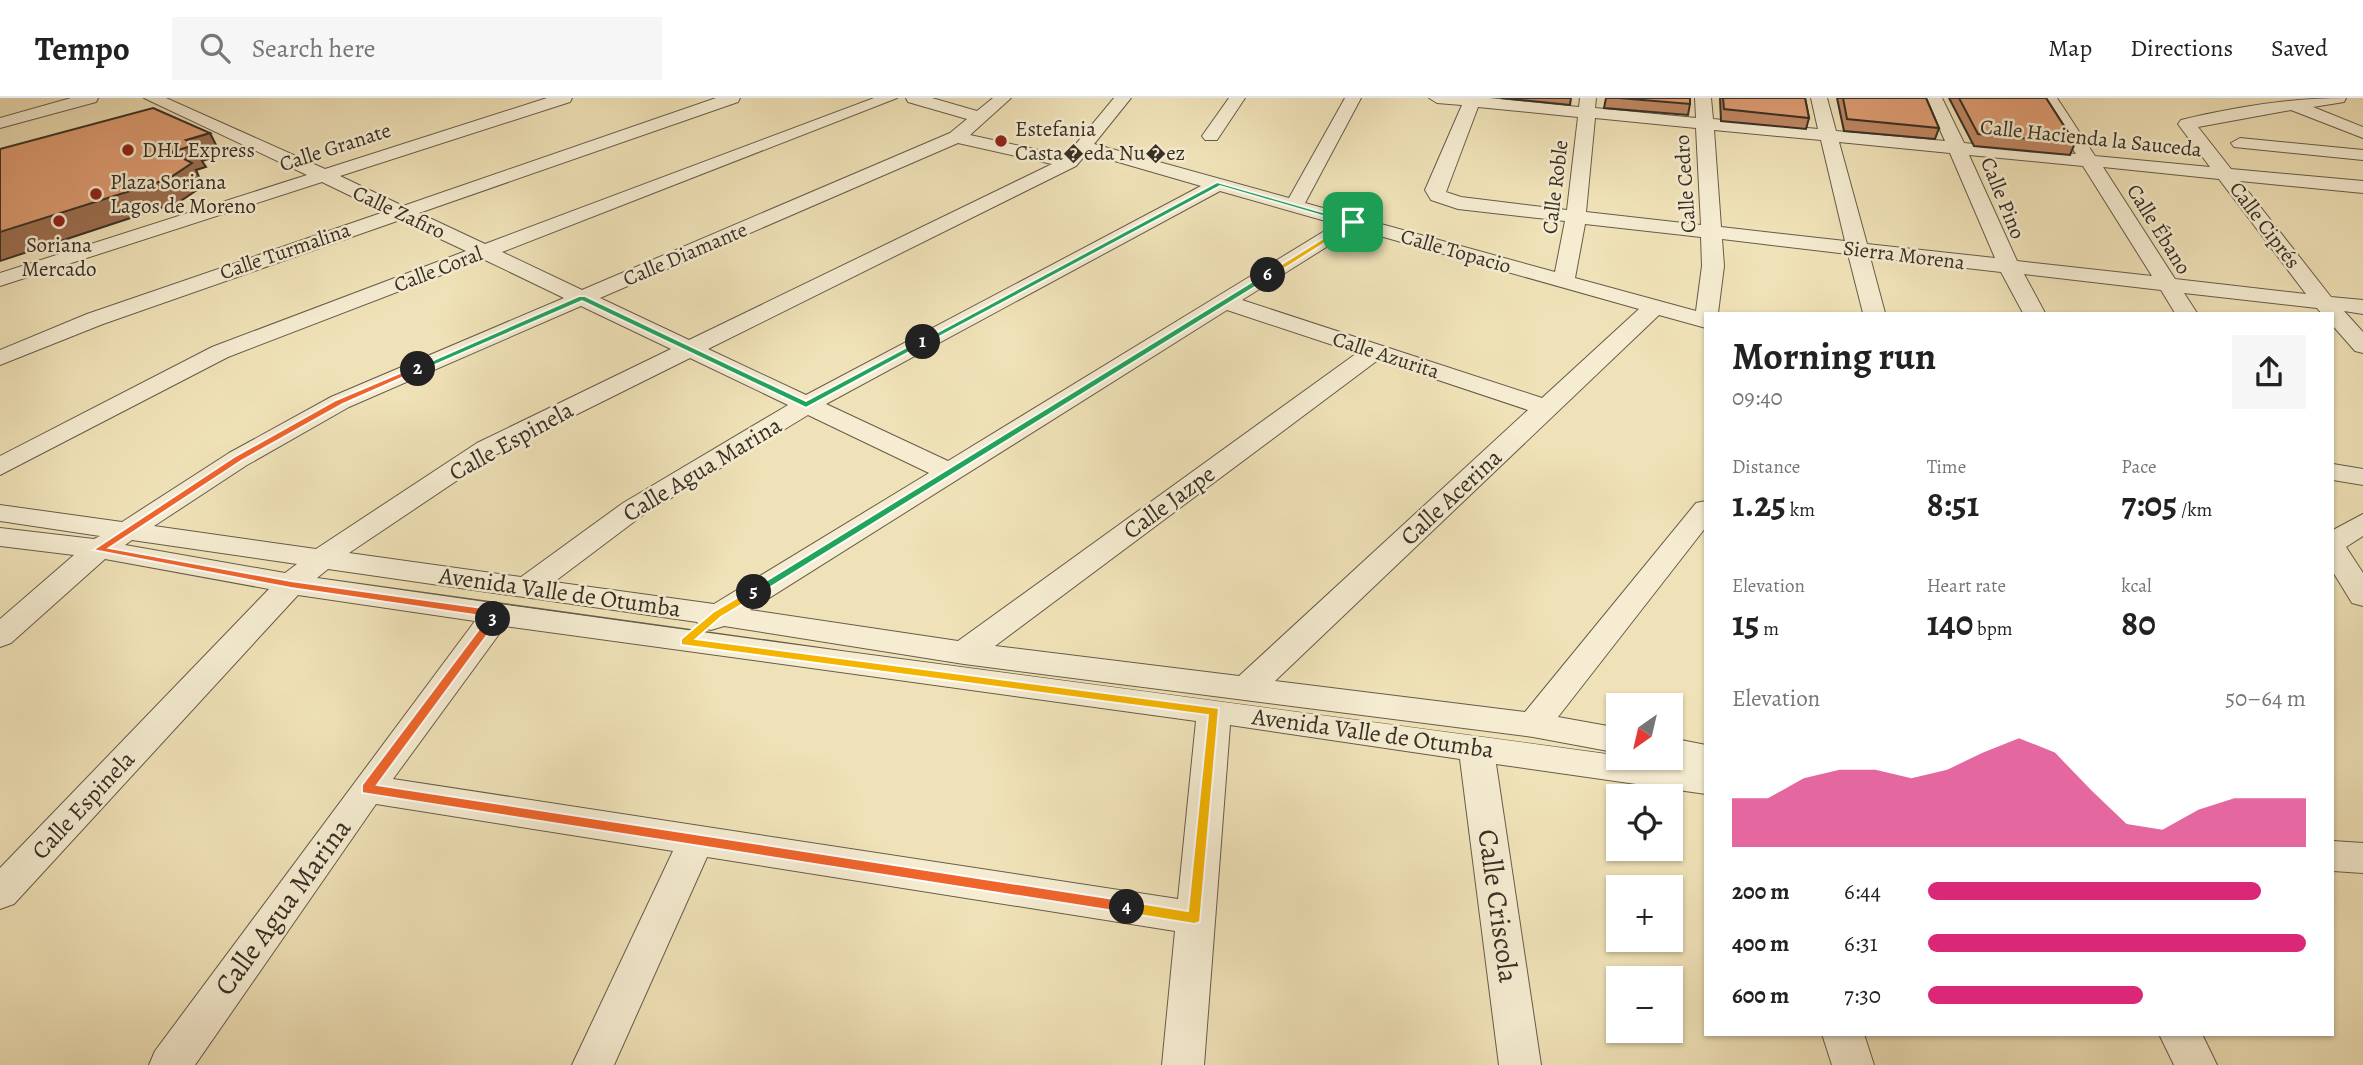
<!DOCTYPE html>
<meta charset="utf-8">
<style>
body{margin:0;font-family:Alegreya,serif;background:#f6f6f6;color:#222;height:100vh;display:flex;flex-direction:column;font-size:26px;white-space:nowrap}
*{box-sizing:border-box;margin:0}
p{font-size:23px;color:#767676}
.icon{flex:none;width:38px;height:38px;fill:none;stroke:currentColor;stroke-width:2;stroke-linecap:round;stroke-linejoin:round}
.map{position:relative;flex:1;overflow:hidden}
.details{position:absolute;left:1704px;top:214px;width:630px;height:724px;display:flex;flex-direction:column;background:#fff;border-radius:0px;box-shadow:0 2px 5px #0004}
.details>*{flex:none}
.needle{width:46px;rotate:214deg}
.buttons{position:absolute;left:1606px;top:595px;display:grid;gap:14px}
.buttons a{display:grid;place-items:center;width:77px;height:77px;border-radius:0px;background:#fff;box-shadow:0 2px 5px #0004;font-size:35px}
.pin{position:absolute;display:grid;place-items:center;width:60px;height:60px;color:#fff;margin:-30px;border-radius:14px;box-shadow:0 4px 10px #0006}
.km{position:absolute;width:35px;height:35px;margin:-18px;border-radius:50%;background:#222;color:#fff;font-size:19px;line-height:35px;text-align:center}
.round{display:grid;place-items:center;flex:none;width:74px;height:74px;border-radius:0px;background:#f6f6f6}
.headline{display:flex;align-items:center;justify-content:space-between;height:119px;padding:0 28px}
h1{font-size:38px;font-weight:700;line-height:52px}
.figures{display:grid;grid-template-columns:repeat(3,1fr);gap:10px;height:119px;padding:7px 28px}
.figures div{display:grid;align-content:center}
.figures b{font-size:35px;font-weight:700}
.figures small{font-size:19px;font-weight:400}
.figures p{font-size:19px}
.chart{height:196px;padding:14px 28px}
.chart p{display:flex;justify-content:space-between}
.chart svg{width:100%;height:126px;margin-top:7px;fill:#db2777;opacity:.7}
ul{padding:0 28px;list-style:none;font-size:23px}
li{display:grid;grid-template-columns:112px 84px 1fr;align-items:center;height:52px}
li i{height:18px;border-radius:9px;background:#db2777}
header{display:flex;align-items:center;gap:42px;box-sizing:border-box;height:98px;padding:0 35px;background:#fff;border-bottom:2px solid #e0e0e0}
header strong{font-size:33px}
nav{display:flex;gap:38px;margin-inline-start:auto;font-size:24px}
.search{width:490px;height:63px;background:#f6f6f6;display:flex;align-items:center;gap:18px;box-sizing:border-box;padding:0 24px;border-radius:0px;color:#767676;font-size:26px}
.map>svg:first-child{display:block}
.lines{fill:none;stroke-linecap:round;stroke-linejoin:round}
.street-casing{stroke:#665c4a;stroke-width:2}
.street{fill:#f5ecd1;fill-rule:evenodd}
.wall{fill:#c18864;stroke:#383026;stroke-width:2}
.shaded-wall{fill:#9d6f51;stroke:#383026;stroke-width:2}
.building{fill:#e09e74;stroke:#383026;stroke-width:2}
.split-1{fill:#22a559;stroke:#fff;stroke-width:2}
.split-2{fill:#22a559;stroke:#fff;stroke-width:2}
.split-3{fill:#f0652b;stroke:#fff;stroke-width:2}
.split-4{fill:#f0652b;stroke:#fff;stroke-width:2}
.split-5{fill:#f5b400;stroke:#fff;stroke-width:2}
.split-6{fill:#22a559;stroke:#fff;stroke-width:2}
.split-7{fill:#f5b400;stroke:#fff;stroke-width:2}
.poi-dot{fill:#8f2418;stroke:#f5ecd1;stroke-width:2.5}
.labels{text-anchor:middle;dominant-baseline:central;stroke-width:5;stroke-linejoin:round;paint-order:stroke}
.far-poi-label{font-size:21px;fill:#383026;stroke:#f5ecd1;text-anchor:start}
.far-street-label{font-size:21px;fill:#383026;stroke:#f5ecd1}
.street-label{font-size:24px;fill:#383026;stroke:#f5ecd1}
.near-street-label{font-size:28px;fill:#383026;stroke:#f5ecd1}
</style>
<header>
<strong>Tempo</strong>
<div class="search"><svg class="icon" aria-label="search" viewBox="0 0 24 24"><circle cx="10" cy="10" r="6"/><path d="M15 15l6 6"/></svg>Search here</div>
<nav><a>Map</a><a>Directions</a><a>Saved</a></nav>
</header>
<div class="map">
<svg width="2363" height="967" viewBox="0 0 2363 967">
<rect width="100%" height="100%" fill="#f0e2b8"/>
<filter id="stains"><feTurbulence type="fractalNoise" baseFrequency=".00286" numOctaves="4"/><feColorMatrix values="0 0 0 0 .2 0 0 0 0 .09 0 0 0 0 .02 0 0 0 .5 -.17"/></filter>
<radialGradient id="worn" r=".72"><stop offset=".6" stop-color="#630" stop-opacity="0"/><stop offset="1" stop-color="#630" stop-opacity=".3"/></radialGradient>
<g class="lines">
<!-- street casing -->
<g class="street-casing">
<path id="street" d="M71,0h27l-2,4 -96,26v-10z
M144,0h22l159,71 222,-71h25l-2,4 -230,74 63,30 313,-108h24l-2,4 -319,111 66,31 389,-146h23l-395,154 80,38 368,-157 17,-14 -59,-17 -2,-4h26l45,13 16,-13h18l-41,37 96,21 48,-58h17l-37,46 195,54 56,-100h16l-56,105 250,69 10,-51 -107,-12 -27,-9 -6,-10 37,-85 -25,-2 -8,-5h60l90,9 1,-9h16l-1,10 101,10 -1,-20h16l2,21 105,10 -7,-31h16l9,33 109,10 -19,-43h16l22,45 112,11 -35,-56h16l38,58 115,11 -32,-43 3,-4c54,-13 109,-22 165,-22l-2,4 -31,5 50,20v11l-72,-28 -93,17 33,42 132,12v12l-123,-12 91,116 32,3v14l-19,-3 19,21v21l-8,-2 -22,-25v-13h-12l-4,-5 -133,-15 13,20h-22l-14,-23 -137,-16 21,39h-22l-22,-41 -131,-15 15,56h-22l-15,-59 -126,-15 2,27 -6,47h-12v15l-47,-13 -384,366 250,31 171,-209 10,-2v26l-148,190 61,11v25l-86,-16 -569,-73 -240,-38 -13,4 -11,-3 -3,-5 -369,-53 -11,9c448,65 903,122 1348,184l-7,-4h13v-20l35,7v49l-210,-30 45,301h-42l-39,-306 -230,-34 -26,340h-42l13,-134 -468,-74 -93,208h-42l101,-214 -297,-47 -181,261h-46l6,-14 320,-430 -177,-26 -284,309 -14,5v-41l269,-279 -164,-30 -94,84 -11,4v-28l74,-64 -74,-9v-18l94,11 6,-3 -100,-15v-16l122,17 107,-69 102,-56 233,-99 -81,-39 -255,98 -228,118v-19l212,-109 254,-96 -66,-31 -297,104 -103,41v-15l87,-36 297,-102 -62,-30 -322,104v-13l307,-98zM1478,9l100,10 -11,93 -106,-13 -15,-5zM1595,20l101,10 5,97 -115,-13zM1714,32l107,10 24,101 -124,-14zM1839,44l111,11 45,105 -128,-14zM958,45l94,21 -363,176 -89,-42zM1087,55l114,33 -395,209 -98,-46 368,-183zM1969,57l114,11 69,110 -135,-15zM2103,69l116,12 87,115 -131,-15zM1220,93l116,33 -388,237 -122,-57zM1585,126l116,13 1,29 -6,45 -121,-33zM1355,131l284,80 -97,89 -300,-98zM581,208l90,43 -194,94 -161,106 -162,-23 93,-61 102,-58zM1227,212l130,43 -399,288 -208,-31zM690,260l98,47 -165,98 -102,74 -172,-24 146,-98zM1378,262l150,50 -289,266 -244,-30zM808,317l121,58 -215,131 -160,-22 89,-67zM132,442l165,24 -12,9 -160,-28zM505,528l691,95 -18,178 -785,-120z
M1229,0h16l-28,42h-12l-3,-4z
M2240,40l123,12v10l-129,-13 -3,-4z
M2333,366l30,5v16l-30,-5z
M2363,416v22l-17,11 17,26v33l-11,-3 -19,-31v-42z
M2333,743l30,2v30l-30,-2z
M1822,936h42l10,31h-42z
M2159,936h43l15,31h-43z"/>
</g>
<!-- street -->
<use href="#street" class="street"/>
</g>
<!-- wall -->
<path class="wall" d="M1501,0h70l-1,7z
M1606,0h84v6l-2,11 -84,-7z
M1720,0h85l4,20 -3,11 -85,-8z
M1837,0h89l13,30 -4,11 -91,-8z
M1949,0h97l29,45 -5,12 -96,-9z"/>
<!-- shaded-wall -->
<path class="shaded-wall" d="M210,35l11,22 -19,6 4,6 -10,3 7,16 -24,16 -179,59v-29l171,-80 15,-12z"/>
<!-- building -->
<path class="building" d="M1619,0h71v6z
M1723,0h82l4,20 -85,-9z
M1843,0h83l13,30 -92,-9z
M1959,0h87l29,45 -97,-9z
M153,10l57,25 -24,7 9,5 -24,7 21,11 -24,16 -168,53v-83z"/>
<!-- split-1 -->
<path class="split-1" d="M1217,84l140,40 -7,2 -130,-38 -294,158 -7,-2z"/>
<!-- split-2 -->
<path class="split-2" d="M579,198h6l221,105 114,-61 8,2 -122,66 -224,-107 -161,70 -8,-2z"/>
<!-- split-3 -->
<path class="split-3" d="M414,269l8,2 -79,35 -102,57 -132,87 182,33 206,29 6,4 -6,8h-8v-5l-198,-29 -198,-38 141,-93 102,-57z"/>
<!-- split-4 -->
<path class="split-4" d="M489,518l10,3 -122,166 750,116 7,6 -7,6 -765,-120v-8z"/>
<!-- split-5 -->
<path class="split-5" d="M754,490l6,4 -2,3 -37,22 -25,22 523,69 -19,214 -5,2 -68,-11 -8,-6 8,-6 61,10 20,-196 -527,-70v-6l32,-27z"/>
<!-- split-6 -->
<path class="split-6" d="M1268,174l3,5 -513,318 -10,-3z"/>
<!-- split-7 -->
<path class="split-7" d="M1353,122l2,4 -84,53 -7,-2z"/>
<!-- markers -->
<g class="poi-dot">
<circle cx="1001" cy="43" r="7"/>
<circle cx="128" cy="52" r="7"/>
<circle cx="96" cy="96" r="7"/>
<circle cx="59" cy="123" r="7"/>
</g>
<g class="labels">
<!-- far-poi labels -->
<g class="far-poi-label">
<text x="1015" y="31">Estefania<tspan x="1015" dy="24">Casta�eda Nu�ez</tspan></text>
<text x="142" y="52">DHL Express</text>
<text x="110" y="84">Plaza Soriana<tspan x="110" dy="24">Lagos de Moreno</tspan></text>
<text x="59" y="147" text-anchor="middle">Soriana<tspan x="59" dy="24">Mercado</tspan></text>
</g>
<!-- far-street labels -->
<g class="far-street-label">
<text transform="translate(2091 40) rotate(6)">Calle Hacienda la Sauceda</text>
<text transform="translate(335 49) rotate(-18)">Calle Granate</text>
<text transform="translate(1685 86) rotate(-94)">Calle Cedro</text>
<text transform="translate(1555 89) rotate(-83)">Calle Roble</text>
<text transform="translate(2003 100) rotate(68)">Calle Pino</text>
<text transform="translate(399 114) rotate(25)">Calle Zafiro</text>
<text transform="translate(2265 127) rotate(53)">Calle Ciprés</text>
<text transform="translate(2159 131) rotate(58)">Calle Ébano</text>
<text transform="translate(285 153) rotate(-19)">Calle Turmalina</text>
<text transform="translate(1456 153) rotate(16)">Calle Topacio</text>
<text transform="translate(685 156) rotate(-23)">Calle Diamante</text>
<text transform="translate(1904 157) rotate(7)">Sierra Morena</text>
<text transform="translate(438 171) rotate(-21)">Calle Coral</text>
<text transform="translate(1386 257) rotate(18)">Calle Azurita</text>
</g>
<!-- street labels -->
<g class="street-label">
<text transform="translate(511 343) rotate(-29)">Calle Espinela</text>
<text transform="translate(702 371) rotate(-31)">Calle Agua Marina</text>
<text transform="translate(1451 399) rotate(-43)">Calle Acerina</text>
<text transform="translate(1169 404) rotate(-36)">Calle Jazpe</text>
<text transform="translate(560 494) rotate(8)">Avenida Valle de Otumba</text>
<text transform="translate(1373 635) rotate(8)">Avenida Valle de Otumba</text>
<text transform="translate(83 707) rotate(-47)">Calle Espinela</text>
</g>
<!-- near-street labels -->
<g class="near-street-label">
<text transform="translate(1498 808) rotate(82)">Calle Criscola</text>
<text transform="translate(283 809) rotate(-54)">Calle Agua Marina</text>
</g>
</g>
<rect width="100%" height="100%" filter="url(#stains)"/>
<rect width="100%" height="100%" fill="url(#worn)"/>
</svg>
<div class="buttons">
<a><svg class="needle" viewBox="-14 -14 28 28"><path d="M0-13l5 13h-10z" fill="#e53935"/><path d="M0 13l5-13h-10z" fill="#767676"/></svg></a>
<a><svg class="icon" aria-label="locate" viewBox="0 0 24 24"><circle cx="12" cy="12" r="6"/><path d="M12 2v4M12 18v4M2 12h4M18 12h4"/></svg></a>
<a>+</a>
<a>−</a>
</div>
<div class="pin" style="left:1353px;top:124px;background:#1e9e55"><svg class="icon" aria-label="arrive" viewBox="0 0 24 24"><path d="M6 21V4h12l-3 4 3 4H6"/></svg></div>
<b class="km" style="left:923px;top:244px">1</b>
<b class="km" style="left:418px;top:271px">2</b>
<b class="km" style="left:493px;top:521px">3</b>
<b class="km" style="left:1127px;top:809px">4</b>
<b class="km" style="left:754px;top:494px">5</b>
<b class="km" style="left:1268px;top:177px">6</b>
<section class="details">
<div class="headline"><div><h1>Morning run</h1><p>09:40</p></div><a class="round"><svg class="icon" aria-label="share" viewBox="0 0 24 24"><path d="M12 15V3M7 8l5-5 5 5M5 13v7h14v-7"/></svg></a></div>
<div class="figures">
<div><p>Distance</p><b>1.25<small> km</small></b></div>
<div><p>Time</p><b>8:51</b></div>
<div><p>Pace</p><b>7:05<small> /km</small></b></div>
</div>
<div class="figures">
<div><p>Elevation</p><b>15<small> m</small></b></div>
<div><p>Heart rate</p><b>140<small> bpm</small></b></div>
<div><p>kcal</p><b>80</b></div>
</div>
<div class="chart"><p><span>Elevation</span>50–64 m</p>
<svg viewBox="0 0 160 44" preserveAspectRatio="none"><path d="M0 44V27L10 27L20 20L30 17L40 17L50 20L60 17L70 11L80 6L90 11L100 24L110 36L120 38L130 31L140 27L150 27L160 27V44z"/></svg>
</div>
<ul>
<li><b>200 m</b>6:44<i style="width:88%"></i></li>
<li><b>400 m</b>6:31<i style="width:100%"></i></li>
<li><b>600 m</b>7:30<i style="width:57%"></i></li>
</ul>
</section>
</div>
